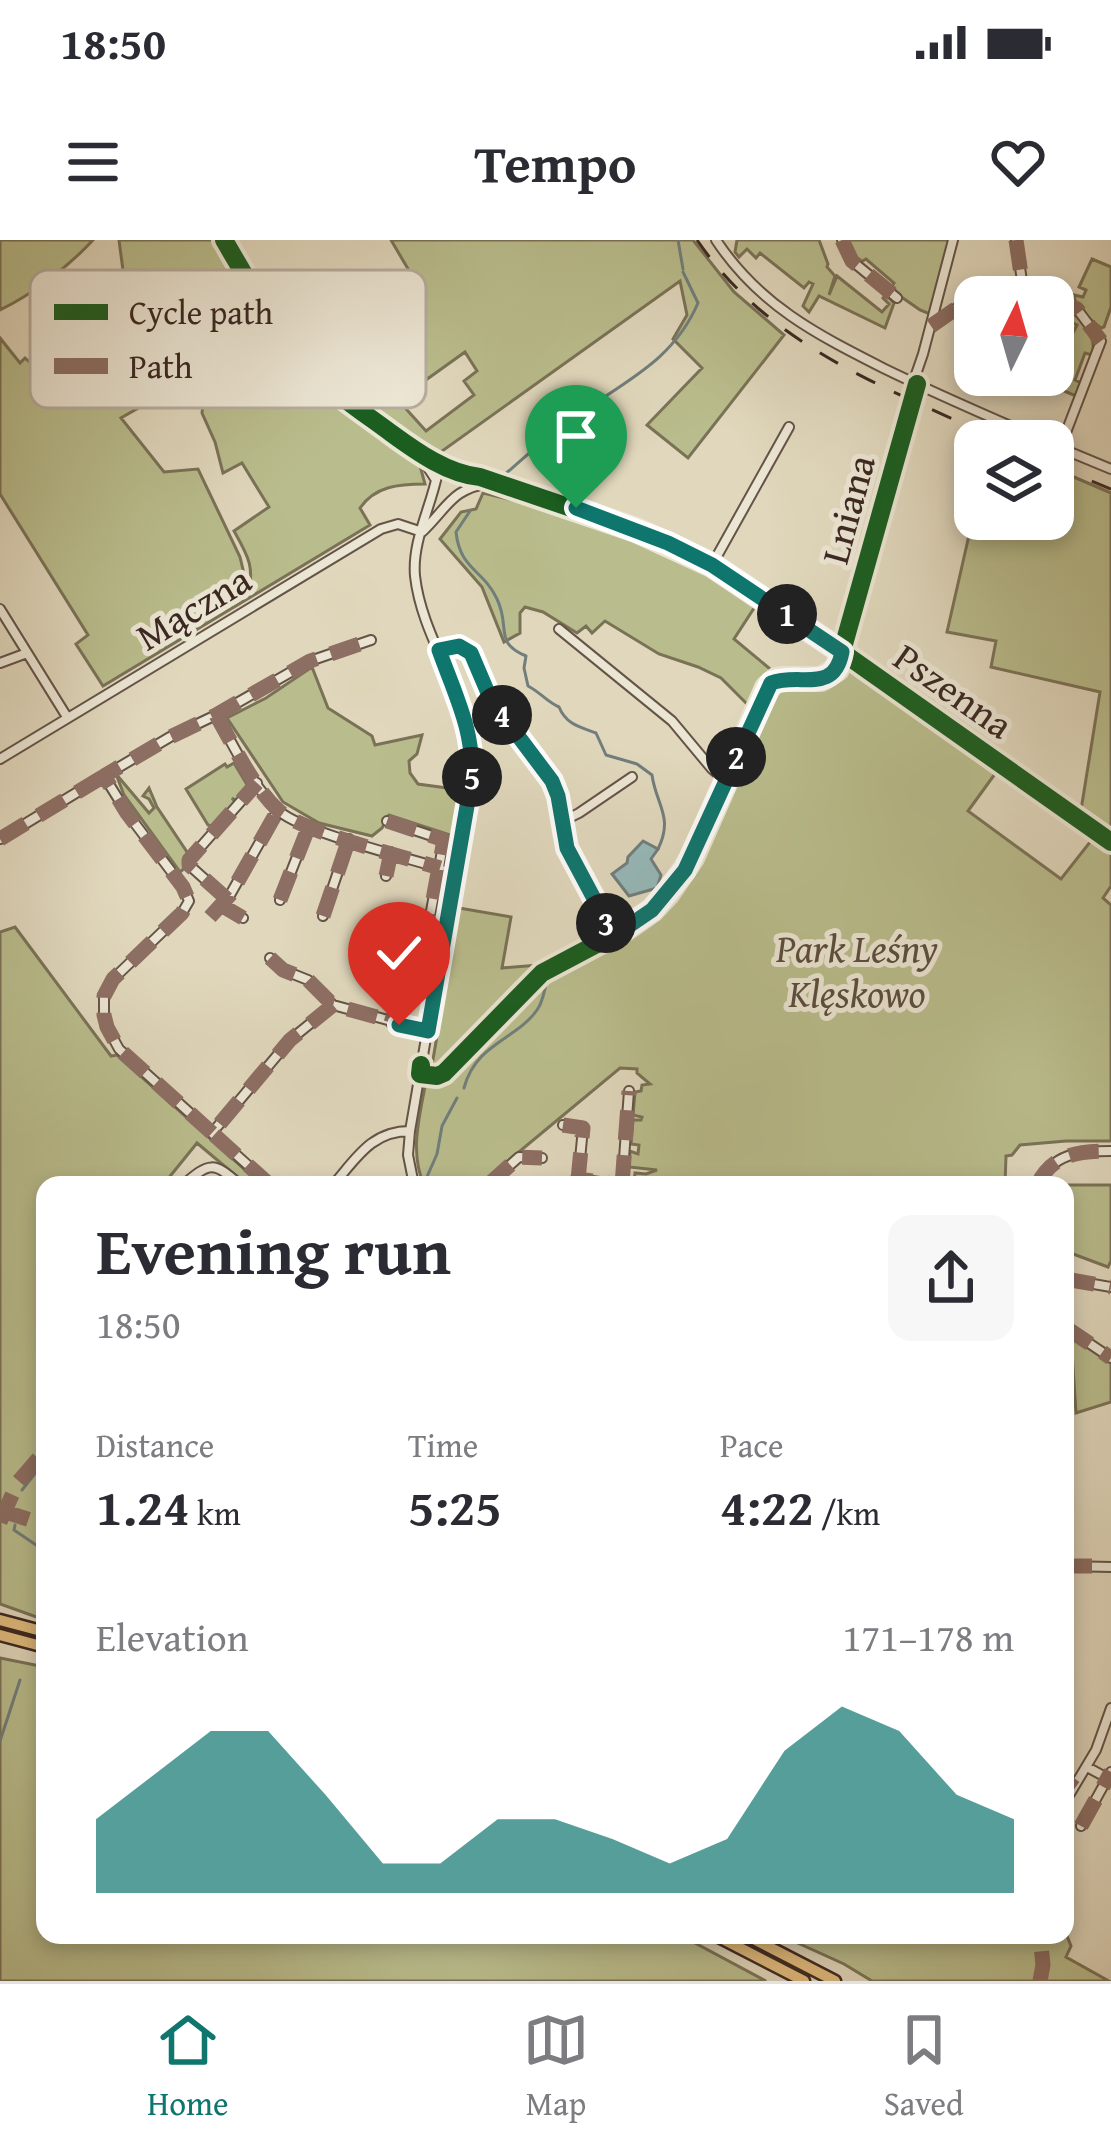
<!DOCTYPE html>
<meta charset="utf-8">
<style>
body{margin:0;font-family:"Gentium Book Plus",serif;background:#f7f7f7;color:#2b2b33;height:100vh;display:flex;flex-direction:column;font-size:45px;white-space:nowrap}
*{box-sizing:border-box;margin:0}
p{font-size:39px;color:#7c7c81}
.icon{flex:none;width:66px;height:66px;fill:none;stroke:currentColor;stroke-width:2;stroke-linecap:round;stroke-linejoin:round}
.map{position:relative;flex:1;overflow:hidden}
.panel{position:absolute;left:36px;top:936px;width:1038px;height:768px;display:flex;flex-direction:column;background:#fff;border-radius:24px;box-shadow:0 6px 18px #0003}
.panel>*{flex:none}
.needle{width:78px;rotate:5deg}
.controls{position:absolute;left:954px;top:36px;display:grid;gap:24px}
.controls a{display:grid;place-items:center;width:120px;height:120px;border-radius:24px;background:#fff;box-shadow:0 6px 18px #0003;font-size:60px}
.pin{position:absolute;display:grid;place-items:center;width:102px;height:102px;color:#fff;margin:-123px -51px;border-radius:50% 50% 50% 0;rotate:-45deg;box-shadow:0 0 12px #0007}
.pin .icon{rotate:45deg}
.km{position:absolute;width:60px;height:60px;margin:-30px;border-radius:50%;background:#222;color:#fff;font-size:33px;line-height:60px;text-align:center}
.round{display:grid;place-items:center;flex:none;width:126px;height:126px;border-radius:24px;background:#f7f7f7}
.overview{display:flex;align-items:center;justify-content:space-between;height:204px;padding:0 60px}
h1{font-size:66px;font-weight:700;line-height:90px}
.stats{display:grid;grid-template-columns:repeat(3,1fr);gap:18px;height:204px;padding:12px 60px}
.stats div{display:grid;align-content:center}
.stats b{font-size:51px;font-weight:700}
.stats small{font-size:33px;font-weight:400}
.stats p{font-size:33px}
.chart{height:336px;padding:24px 60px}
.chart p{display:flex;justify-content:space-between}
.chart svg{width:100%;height:216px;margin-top:12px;fill:#0f766e;opacity:.7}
.status{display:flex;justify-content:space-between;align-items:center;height:84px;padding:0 60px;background:#fff;direction:ltr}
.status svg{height:33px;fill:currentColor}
header{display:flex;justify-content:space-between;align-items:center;height:156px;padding:0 60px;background:#fff;font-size:54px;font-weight:700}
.tabs{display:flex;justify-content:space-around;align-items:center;height:168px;border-top:3px solid #e1e1e2;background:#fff;font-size:33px;color:#7c7c81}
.tabs a{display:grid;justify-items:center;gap:6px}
.tabs .active{color:#0f766e}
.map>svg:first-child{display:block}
.green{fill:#b9bc8c;stroke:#7a7257;stroke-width:3;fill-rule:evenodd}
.water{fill:#96b8b8;stroke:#717e7c;stroke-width:3}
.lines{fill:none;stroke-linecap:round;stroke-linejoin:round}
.stream{stroke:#717e7c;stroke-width:3}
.minor-casing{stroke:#645448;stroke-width:12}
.highway-casing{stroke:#3a2822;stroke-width:15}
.minor{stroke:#ebe5d3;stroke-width:8}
.highway{stroke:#e0bc7e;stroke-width:10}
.rail{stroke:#3a2822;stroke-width:3;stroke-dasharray:21 21;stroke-linecap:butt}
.quiet{stroke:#8d6e63;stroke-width:15;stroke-dasharray:30 15;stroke-linecap:butt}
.cycleway-casing{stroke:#ebe5d3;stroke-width:26}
.cycleway{stroke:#1b5e20;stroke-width:18}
.route-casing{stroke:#fff;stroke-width:24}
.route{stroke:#0f766e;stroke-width:15}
.labels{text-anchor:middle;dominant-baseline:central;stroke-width:10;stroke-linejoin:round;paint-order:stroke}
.street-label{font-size:39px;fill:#3a2822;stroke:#ebe5d3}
.park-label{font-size:39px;font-style:italic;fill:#5a4d3c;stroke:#ebe5d3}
.key{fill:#ebe5d3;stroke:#b6ac9e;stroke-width:3}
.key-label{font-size:33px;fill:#3a2822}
</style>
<div class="status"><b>18:50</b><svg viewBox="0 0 49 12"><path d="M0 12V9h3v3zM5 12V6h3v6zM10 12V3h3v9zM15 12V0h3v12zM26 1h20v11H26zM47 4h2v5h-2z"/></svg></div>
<header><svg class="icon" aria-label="menu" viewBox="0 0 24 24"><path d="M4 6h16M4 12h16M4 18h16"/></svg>Tempo<svg class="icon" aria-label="heart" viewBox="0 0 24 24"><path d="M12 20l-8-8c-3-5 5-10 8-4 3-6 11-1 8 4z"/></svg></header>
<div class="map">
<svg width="1111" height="1741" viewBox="0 0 1111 1741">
<rect width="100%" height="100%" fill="#e0d7bc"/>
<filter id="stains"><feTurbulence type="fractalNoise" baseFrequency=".00167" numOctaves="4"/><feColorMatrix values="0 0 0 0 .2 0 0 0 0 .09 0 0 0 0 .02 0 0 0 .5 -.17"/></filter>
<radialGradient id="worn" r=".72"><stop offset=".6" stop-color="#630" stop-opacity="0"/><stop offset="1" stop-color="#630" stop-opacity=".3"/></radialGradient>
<!-- green -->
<path class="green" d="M0,0h93c-25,27 -60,54 -93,70z
M119,0h98l86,131 116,91 6,22c-26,0 -50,2 -65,24l10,17 -267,161 -27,-42 12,-9 -88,-141v-156l20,25 5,-5 18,16 27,-1 13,-15 -4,-12 40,-58 56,99 -54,31 43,54 34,-3 42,88 4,17 -1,22 5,-1c7,-28 0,-39 -14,-64l35,-24 -27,-44 -19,10 -8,-31 -13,-29 4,-34 -8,-22 2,-18 -41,-65 -30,16 -5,-12z
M391,0h302l41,52 50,43 -96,123 -41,-33 55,-57 -29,-29 14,-24 -7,-34 -242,173c-44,-29 -105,-71 -138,-113l111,-67zM465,112l12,19 -13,10 10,14 -48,36 -28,-31z
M737,0h82l9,24 -1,3 8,9 -6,19 8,-19 45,36 7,-8 -6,-6 3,-4 8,9 -9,25 -66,-32 -10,16 -6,-6 10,-22 -4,-2 -5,6 -44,-35 -4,5 -9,-9 -8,8 -4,-5z
M846,0h103l-17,75 -12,-5 -30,-21 4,-6 -28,-24 -7,4z
M1092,19l19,8v40l-7,20 -3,1c-10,-8 -26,-19 -27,-33l9,2 3,-7 -7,-3z
M1069,71c15,9 28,26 23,44l-7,-2 -10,27 6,3 -5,13 -50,-21h27v-46l19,6 5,-10 -11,-5z
M1053,228l58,25v340l-30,-23 19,-118 -109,-25 5,-26 -49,-9 28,-123v10h78z
M483,253l34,8 2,-3c86,19 162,63 239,104l-24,37 41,34 -13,12 -11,23 -30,-30 -23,-11 -39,-13 -54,-33 -13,12 -6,-7 -9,7 -34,-21 -18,-5 -5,6v20l-16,9 -22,-55 -42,-48 21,-27 15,-3z
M312,427l16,41 44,28 3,9 47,-10 -5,19 -8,7 1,12 8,11 29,4 15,-4 -9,52 -64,-21 -7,13 -10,8 -53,-13 -36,-21 -56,-84 39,-20z
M845,429l69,40 86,58 -32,44 93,68 33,-42 17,11v38l-8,12 8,7v236h-45l-46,4 -8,10 -6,1 -1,29h-375l-2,-3 6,-1 1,-8 11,1 11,-4 -28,-3 1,-16 8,3 1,-9 -8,-1 2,-24h8l1,-3 -9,-2 2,-23 6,-1 1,-6 8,-1 -13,-11v-4l-17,-1 -141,117h-55c-15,-33 -4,-70 2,-104l17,-3 89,-93 19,-15 82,-43 27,-18 20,-23 20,-32 70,-160c15,-15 29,-7 48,-10 11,-1 19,-8 27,-15z
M234,523l15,25 -12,13 -5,-3 4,5 -22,24 -6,-2 -22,-36 39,-25 2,3z
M116,534l33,39 5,-5 -5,-9 -6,-3 6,-8 8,19 32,48 -5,6 2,6 -6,5 -56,-77z
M459,668l52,9 -9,51 37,-3 -37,44 -61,63 -10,-1z
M15,687l96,129 6,-1 145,130h-15l-50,-42 -34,42h-118v435l-45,-16v-672z
M1067,945h44v76l-3,6 -43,-16z
M1071,1096l40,27v39l-35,11z
M0,1418l45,9v268h635l86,46h-766z
M780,1695h282l5,1 4,10 -5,11 43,24h-237l-28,-17z"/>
<!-- water -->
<path class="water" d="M643,601l15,8 -7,10 10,16 -4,13 -28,8 -17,-22 15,-11 1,-6z"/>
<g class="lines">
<!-- stream -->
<path class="stream" d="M678,0l5,29
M503,236c24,-21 47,-42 73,-60 49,-35 97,-55 122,-113l-15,-31
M470,271l-14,21c4,38 27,37 41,67 14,29 -4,43 29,57l-2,12 4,18c12,6 19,16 31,21 7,17 20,20 37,26l10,22 31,9 15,11c4,30 22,42 6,74
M464,848c12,-45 52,-48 73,-78 6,-8 7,-19 10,-29
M426,939l11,-25 5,-28 15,-28
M22,1250l23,-29
M15,1285l-1,5 31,21
M0,1501l20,-61"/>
<!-- minor casing -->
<g class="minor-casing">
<path id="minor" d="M224,0c26,44 52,93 87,130 24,24 53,43 80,63 26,19 57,41 89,44l156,53 76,35 130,87 269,190
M716,0c43,65 100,94 167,128 53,26 107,49 162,73
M842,0l10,21 45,37
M1016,0l6,41 27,16
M1053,59l24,10 24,32 -41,107
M932,85l48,-33
M913,143l10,-29 30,-114
M1053,205l58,24
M419,214l17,26
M423,291c25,-24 29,-43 68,-48
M712,325l77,-138
M0,369l67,108
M559,389l113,92 40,48 13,11
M439,410l20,-4 12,7 20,47 61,81 6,15 9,52 47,88
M0,423l27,-10
M216,475c18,31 36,71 63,96 24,21 125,46 161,57
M0,519l381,-230 17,-5 24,8
M387,581l57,19 -22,120 -14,9 -17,54
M563,581l16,-8 53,-36
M0,599l104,-63
M386,636l5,-24
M227,659l-38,-34v-5l68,-77
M280,660l29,-74
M219,667l11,-12 48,-85
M239,676l4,2
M323,676l26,-77
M270,718l13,12 25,10 25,25
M420,834l17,2 7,-3 98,-100 83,-44 27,-19 16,-17 24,-35 75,-170 9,-8 6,-1h39l16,-10 80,-285
M563,885l20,3 -5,52
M212,893l-93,-84 -12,-22 -3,-12v-19l9,-17 69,-66 7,-12 -6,-14 -56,-74 -23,-37 66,-39 46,-22 94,-54 61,-21
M183,945c27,-23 30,-24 57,0
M270,945l-58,-52 78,-93 43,-35 95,26
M333,945c23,-26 38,-54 77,-54
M414,945l-6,-30 2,-24 63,-366c-1,-67 -51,-124 -58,-189 -3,-34 15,-67 22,-100l12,-7
M488,945l31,-28 23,1
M563,945l22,-5 36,5
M622,945l7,-94
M1037,945c16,-32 42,-34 74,-34
M1065,1039l46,8
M1065,1087l46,31
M1065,1326l46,1
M1087,1527l24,13
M1065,1562l31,-52 15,-42
M1081,1586l30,-54"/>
</g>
<!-- highway casing -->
<g class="highway-casing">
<path id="highway" d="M0,1380l45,12
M0,1395l45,12
M715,1695l89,46
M746,1695l89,46"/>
</g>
<!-- minor -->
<use href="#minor" class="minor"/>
<!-- highway -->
<use href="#highway" class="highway"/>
<!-- rail -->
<path class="rail" d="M697,0c75,109 189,147 304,201
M1053,225l58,24"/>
<!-- quiet -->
<path class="quiet" d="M842,0l10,21 45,37
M1016,0l6,41 27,16
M1053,59l24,10 24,32
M931,86l49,-34
M216,475c18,31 36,71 63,96 24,21 125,46 161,57
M387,581l57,19 -22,120 -14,9 -17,54
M0,599l104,-63
M386,636l5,-24
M227,659l-38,-34v-5l68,-77
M280,660l29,-74
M221,665l22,13
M323,676l26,-77
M210,677l20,-22 48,-85
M270,718l13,12 25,10 25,25
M563,885l20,3 -5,52
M212,893l-93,-84 -12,-22 -3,-12v-19l9,-17 69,-66 7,-12 -6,-14 -56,-74 -23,-37 66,-39 46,-22 94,-54 61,-21
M270,945l-58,-52 78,-93 43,-35 95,26
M488,945l31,-28 23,1
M563,945l22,-5 36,5
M622,945l7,-94
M1037,945c16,-32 42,-34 74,-34
M1065,1039l46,8
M1065,1087l46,31
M0,1270l45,15
M0,1282l18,-40 27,-31
M1065,1326h27
M1065,1544l3,-1 7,5
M1081,1586l30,-54
M1040,1741l3,-16 -3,-30"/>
<!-- cycleway casing -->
<g class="cycleway-casing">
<path id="cycleway" d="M224,0c26,44 52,93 87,130 24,24 53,43 80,63 26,19 57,41 89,44l156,53 76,35 130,87 269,190
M421,825l-1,9 17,2 7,-3 98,-100 83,-44 27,-19 16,-17 24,-35 75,-170 9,-8 6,-1h39l16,-10 80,-285"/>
</g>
<!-- cycleway -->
<use href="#cycleway" class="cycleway"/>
</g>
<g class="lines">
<!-- route casing -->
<g class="route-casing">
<path id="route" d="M399,785l29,6 43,-248c5,-49 -16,-88 -32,-133l20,-4 12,7 20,47 61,81 6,15 9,52 47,88 38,-26 33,-40 86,-187c29,-11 63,12 71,-31l-130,-87 -44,-22 -92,-35"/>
</g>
<!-- route -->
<use href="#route" class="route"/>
</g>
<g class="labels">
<!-- street labels -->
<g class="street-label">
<text transform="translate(847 269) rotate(-75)">Lniana</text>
<text transform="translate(193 367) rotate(-31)">Mączna</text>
<text transform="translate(954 450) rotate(35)">Pszenna</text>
</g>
<!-- park labels -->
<g class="park-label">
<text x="857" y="707">Park Leśny<tspan x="857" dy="45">Klęskowo</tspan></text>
</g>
</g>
<!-- legend -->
<rect x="30" y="30" width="396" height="138" rx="18" class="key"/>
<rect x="54" y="64" width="54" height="16" fill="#1b5e20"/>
<rect x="54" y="118" width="54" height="16" fill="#8d6e63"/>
<g class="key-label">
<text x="129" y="84">Cycle path</text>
<text x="129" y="138">Path</text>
</g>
<rect width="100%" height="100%" filter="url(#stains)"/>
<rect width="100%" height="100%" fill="url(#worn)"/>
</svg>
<div class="controls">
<a><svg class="needle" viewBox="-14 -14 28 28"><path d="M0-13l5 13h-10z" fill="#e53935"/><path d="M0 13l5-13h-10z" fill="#7c7c81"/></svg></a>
<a><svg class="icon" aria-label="layers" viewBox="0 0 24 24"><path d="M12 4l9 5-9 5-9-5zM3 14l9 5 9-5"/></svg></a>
</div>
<div class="pin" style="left:576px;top:268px;background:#1e9e55"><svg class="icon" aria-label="arrive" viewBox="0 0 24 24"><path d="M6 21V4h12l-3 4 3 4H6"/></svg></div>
<div class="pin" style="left:399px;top:785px;background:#d93025"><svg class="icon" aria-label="check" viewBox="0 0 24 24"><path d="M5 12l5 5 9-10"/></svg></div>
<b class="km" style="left:787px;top:374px">1</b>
<b class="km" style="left:736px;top:517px">2</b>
<b class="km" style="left:606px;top:683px">3</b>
<b class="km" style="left:502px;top:475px">4</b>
<b class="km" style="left:472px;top:537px">5</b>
<section class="panel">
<div class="overview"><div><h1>Evening run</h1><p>18:50</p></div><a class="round"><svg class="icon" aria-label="share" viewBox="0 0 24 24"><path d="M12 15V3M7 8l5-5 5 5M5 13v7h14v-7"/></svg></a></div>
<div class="stats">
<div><p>Distance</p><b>1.24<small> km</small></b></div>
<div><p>Time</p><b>5:25</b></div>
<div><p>Pace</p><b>4:22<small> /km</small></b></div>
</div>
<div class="chart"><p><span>Elevation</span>171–178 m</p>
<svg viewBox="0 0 160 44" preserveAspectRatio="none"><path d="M0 44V29L10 20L20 11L30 11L40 24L50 38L60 38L70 29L80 29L90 33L100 38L110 33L120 15L130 6L140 11L150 24L160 29V44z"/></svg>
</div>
</section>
</div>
<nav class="tabs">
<a class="active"><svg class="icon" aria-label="home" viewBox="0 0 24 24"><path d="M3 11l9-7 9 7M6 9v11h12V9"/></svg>Home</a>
<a><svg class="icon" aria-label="map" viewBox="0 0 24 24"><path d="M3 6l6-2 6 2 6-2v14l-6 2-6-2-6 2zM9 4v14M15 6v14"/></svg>Map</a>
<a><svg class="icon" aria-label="saved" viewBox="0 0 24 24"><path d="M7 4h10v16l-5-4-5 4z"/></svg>Saved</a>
</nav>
